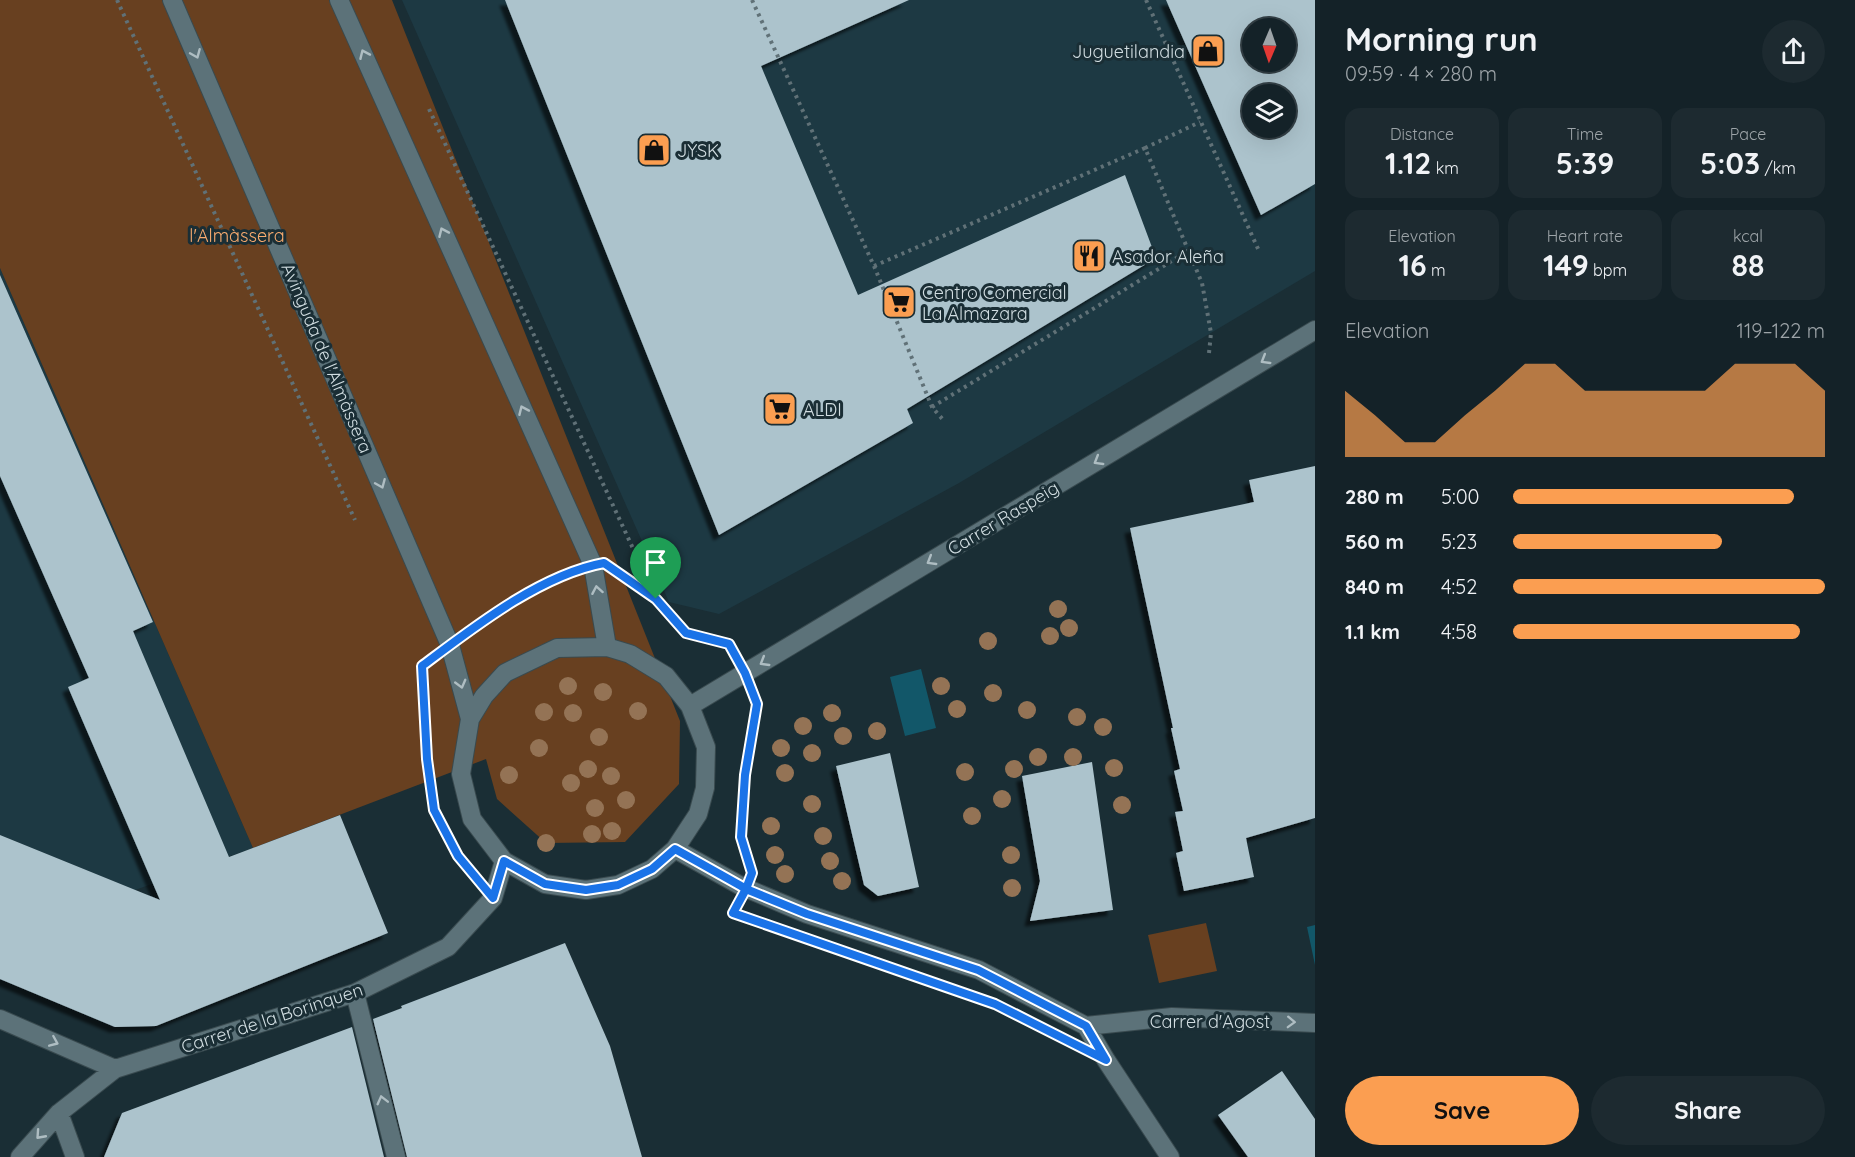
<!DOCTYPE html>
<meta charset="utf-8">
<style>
body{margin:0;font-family:Quicksand,sans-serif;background:#1d2a30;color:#f1f3f6;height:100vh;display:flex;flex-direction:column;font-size:22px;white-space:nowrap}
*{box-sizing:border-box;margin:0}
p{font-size:20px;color:#9da4a8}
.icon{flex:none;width:33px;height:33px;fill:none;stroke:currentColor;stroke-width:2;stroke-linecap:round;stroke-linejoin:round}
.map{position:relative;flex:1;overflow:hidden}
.panel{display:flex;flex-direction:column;background:#142228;width:540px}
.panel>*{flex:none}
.needle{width:39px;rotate:182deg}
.buttons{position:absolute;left:1242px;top:18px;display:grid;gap:12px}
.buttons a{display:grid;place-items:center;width:54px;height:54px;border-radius:50%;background:#142228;box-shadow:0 6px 24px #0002,0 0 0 2px #333f45;font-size:30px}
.pin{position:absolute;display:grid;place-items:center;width:51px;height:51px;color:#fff;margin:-62px -26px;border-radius:50% 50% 50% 0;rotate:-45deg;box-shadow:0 0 6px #0007}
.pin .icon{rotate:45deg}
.round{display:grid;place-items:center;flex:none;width:63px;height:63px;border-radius:32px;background:#1d2a30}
.headline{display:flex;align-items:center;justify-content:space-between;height:102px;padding:0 30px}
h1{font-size:33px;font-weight:800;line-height:45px}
.stats{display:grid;grid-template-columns:repeat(3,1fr);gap:9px;height:102px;padding:6px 30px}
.stats div{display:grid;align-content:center;border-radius:15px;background:#1d2a30;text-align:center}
.stats b{font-size:30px;font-weight:800}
.stats small{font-size:16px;font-weight:400}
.stats p{font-size:16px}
.chart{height:168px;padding:12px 30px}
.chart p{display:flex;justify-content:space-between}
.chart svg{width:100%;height:108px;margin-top:6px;fill:#fb9e51;opacity:.7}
.action{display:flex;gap:12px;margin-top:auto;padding:12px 30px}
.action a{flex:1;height:69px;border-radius:36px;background:#fb9e51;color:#111;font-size:24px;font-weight:800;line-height:69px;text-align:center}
.action a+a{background:#1d2a30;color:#f1f3f6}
ul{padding:0 30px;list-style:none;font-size:20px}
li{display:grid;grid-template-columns:96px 72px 1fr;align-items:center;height:45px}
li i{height:15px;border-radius:8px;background:#fb9e51}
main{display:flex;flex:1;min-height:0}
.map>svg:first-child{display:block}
.built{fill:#1d3943;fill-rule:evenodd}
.green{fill:#684020}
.water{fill:#125769}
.building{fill:#acc3cc;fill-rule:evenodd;filter:url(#shadow)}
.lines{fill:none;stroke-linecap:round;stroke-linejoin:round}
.street-casing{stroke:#394a4f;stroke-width:20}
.path{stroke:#607177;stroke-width:4;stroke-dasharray:3 4.5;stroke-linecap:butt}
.street{stroke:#5c7279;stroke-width:18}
.tree{fill:#947355}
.oneway{stroke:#aebdc2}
.route-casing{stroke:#fff;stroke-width:12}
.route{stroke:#1a73e8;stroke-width:8}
.labels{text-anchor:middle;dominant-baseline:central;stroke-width:6;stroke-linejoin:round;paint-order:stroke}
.poi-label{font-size:18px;fill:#d1dde1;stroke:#1a2e35;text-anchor:start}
.park-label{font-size:18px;fill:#f8ab6f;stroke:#1a2e35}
.street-label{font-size:18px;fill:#d1dde1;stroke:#1a2e35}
</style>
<main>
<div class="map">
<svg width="1315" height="1157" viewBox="0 0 1315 1157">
<defs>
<filter id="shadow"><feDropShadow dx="-5.5" dy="5.5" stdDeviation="1.5" flood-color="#0009"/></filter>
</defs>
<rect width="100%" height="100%" fill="#1a2e35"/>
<!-- built -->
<path class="built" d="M402,0h913v271l-356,212 -240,131 -50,-12zM1252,28h34v34h-34zM1252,94h34v34h-34z
M0,268l253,580 -118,42 -135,-55z"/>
<!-- green -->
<path class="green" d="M0,0h392l288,721 -1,63 -54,58 -79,1 -49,-44 -11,-40 -233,89 -253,-580z
M1206,923l11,48 -58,12 -11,-48z"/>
<!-- water -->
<path class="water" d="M921,669l15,59 -31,8 -15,-59z
M1315,925v40l-8,-38z"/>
<!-- building -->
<path class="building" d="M505,0h404l-148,66 97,229 267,-120 31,83 -249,151 6,14 -194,112z
M1166,0h149v184l-54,31zM1252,28h34v34h-34zM1252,94h34v34h-34z
M0,275l153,347 -20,9 96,226 111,-42 48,118 -232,93 -41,1 -115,-48v-144l160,65 -92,-213 21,-9 -89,-202z
M1315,466v352l-69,20 8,39 -70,14 -8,-38 7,-2 -8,-39 8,-1 -9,-40 6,-2 -9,-41h2l-43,-200 124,-26 -5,-22z
M890,753l29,134 -41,9 -14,-11 -28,-119z
M1092,762l21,148 -83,11 10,-40 -18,-105z
M565,943l45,103 32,111h-235l-34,-138 29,-11 -1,-2z
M352,1027l32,130h-280l18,-44z
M1282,1071l33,48v38h-67l-30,-42z"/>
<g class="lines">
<!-- street casing -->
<g class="street-casing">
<path id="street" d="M172,0l278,645 20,74 -9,55 11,45 32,42 41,23 41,6 32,-5 34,-16 23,-20 23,-35 7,-26 1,-41 -16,-41 -24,-30 -36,-22 -23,-7 -50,1 -52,25 -21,23 -14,23
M339,0l254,565 14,82
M690,706l625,-376
M675,849l66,37 66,28 172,56 107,56 86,-9 143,6
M355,993l41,164
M0,1019l115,50
M1086,1026l20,34 64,97
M59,1113l16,44
M20,1157l39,-44 56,-44 240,-76 93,-46 45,-49 11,-37"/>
</g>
<!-- path -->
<path class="path" d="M117,0l238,520
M752,0l122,266 58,141 13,15
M1146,0l113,251
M429,109l227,489
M1145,148l55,-26
M874,266l271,-118 57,135 9,50 -2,20
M932,407l256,-156
M630,581l26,18 30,34 40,10
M478,626l66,-43 18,-7
M423,687l4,68
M744,848l-3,-11 4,-62 12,-67"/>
<!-- street -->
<use href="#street" class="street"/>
</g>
<!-- trees -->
<g class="tree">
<circle cx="1058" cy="609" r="9"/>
<circle cx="1069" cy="628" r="9"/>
<circle cx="1050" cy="636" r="9"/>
<circle cx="988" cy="641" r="9"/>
<circle cx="568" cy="686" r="9"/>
<circle cx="941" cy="686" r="9"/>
<circle cx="603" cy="692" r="9"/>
<circle cx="993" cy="693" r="9"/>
<circle cx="957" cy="709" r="9"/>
<circle cx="1027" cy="710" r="9"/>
<circle cx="638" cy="711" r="9"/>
<circle cx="544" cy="712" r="9"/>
<circle cx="573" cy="713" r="9"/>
<circle cx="832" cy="713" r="9"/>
<circle cx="1077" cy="717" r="9"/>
<circle cx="803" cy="726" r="9"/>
<circle cx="1103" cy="727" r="9"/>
<circle cx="877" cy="731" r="9"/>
<circle cx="843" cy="736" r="9"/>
<circle cx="599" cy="737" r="9"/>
<circle cx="539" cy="748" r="9"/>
<circle cx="781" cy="748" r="9"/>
<circle cx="812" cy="753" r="9"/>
<circle cx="1038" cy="757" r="9"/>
<circle cx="1073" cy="757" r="9"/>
<circle cx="1114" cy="768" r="9"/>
<circle cx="588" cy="769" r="9"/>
<circle cx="1014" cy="769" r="9"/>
<circle cx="965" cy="772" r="9"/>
<circle cx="785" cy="773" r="9"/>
<circle cx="509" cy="775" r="9"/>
<circle cx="611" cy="776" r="9"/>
<circle cx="571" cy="783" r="9"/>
<circle cx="1002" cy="799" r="9"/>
<circle cx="626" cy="800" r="9"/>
<circle cx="812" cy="804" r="9"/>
<circle cx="1122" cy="805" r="9"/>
<circle cx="595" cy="808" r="9"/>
<circle cx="972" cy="816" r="9"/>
<circle cx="771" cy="826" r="9"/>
<circle cx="612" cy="831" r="9"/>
<circle cx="592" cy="834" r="9"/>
<circle cx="823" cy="836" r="9"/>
<circle cx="546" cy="843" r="9"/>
<circle cx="775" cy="855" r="9"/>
<circle cx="1011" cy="855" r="9"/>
<circle cx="830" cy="861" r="9"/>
<circle cx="785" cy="874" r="9"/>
<circle cx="842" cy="881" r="9"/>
<circle cx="1012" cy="888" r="9"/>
</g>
<!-- one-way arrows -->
<defs><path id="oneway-chevron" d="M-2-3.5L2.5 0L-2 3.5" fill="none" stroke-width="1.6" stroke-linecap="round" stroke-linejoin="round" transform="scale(1.5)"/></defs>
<g class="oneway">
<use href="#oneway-chevron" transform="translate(196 54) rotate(67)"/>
<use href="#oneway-chevron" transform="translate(364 54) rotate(-114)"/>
<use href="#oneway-chevron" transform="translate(443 232) rotate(-114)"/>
<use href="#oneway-chevron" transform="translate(1265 360) rotate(149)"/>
<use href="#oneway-chevron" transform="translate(523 410) rotate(-114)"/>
<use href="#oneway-chevron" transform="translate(1098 461) rotate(149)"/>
<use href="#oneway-chevron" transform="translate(381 484) rotate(67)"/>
<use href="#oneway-chevron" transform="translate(931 561) rotate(149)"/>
<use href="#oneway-chevron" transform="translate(597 590) rotate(-100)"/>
<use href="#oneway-chevron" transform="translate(764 662) rotate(149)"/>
<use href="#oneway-chevron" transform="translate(461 684) rotate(75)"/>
<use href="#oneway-chevron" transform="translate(1291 1022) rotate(2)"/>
<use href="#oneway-chevron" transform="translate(54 1042) rotate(23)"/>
<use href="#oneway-chevron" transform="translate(382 1100) rotate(-104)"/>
<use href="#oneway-chevron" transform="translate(40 1135) rotate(132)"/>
</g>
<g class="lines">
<!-- route casing -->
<g class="route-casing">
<path id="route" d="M656,599l-52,-36c-64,12 -130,64 -182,103l5,93 7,51 24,46 35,42 11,-37 41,23 41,6 32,-5 34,-16 23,-20 66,37 5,3 61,25 171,56 108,56 20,34 -111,-56 -262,-91 13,-24 6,-16 -11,-36 4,-62 12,-71 -12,-31 -16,-29 -43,-11 -30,-34"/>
</g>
<!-- route -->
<use href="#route" class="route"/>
</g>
<!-- icons -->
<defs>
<g id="shop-square" transform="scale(1.725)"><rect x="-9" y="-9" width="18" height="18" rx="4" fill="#fb9e51" stroke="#1a2e35"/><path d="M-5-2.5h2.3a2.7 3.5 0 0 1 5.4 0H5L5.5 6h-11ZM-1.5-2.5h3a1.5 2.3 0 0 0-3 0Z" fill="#111"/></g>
<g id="restaurant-square" transform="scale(1.725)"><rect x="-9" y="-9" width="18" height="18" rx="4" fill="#fb9e51" stroke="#1a2e35"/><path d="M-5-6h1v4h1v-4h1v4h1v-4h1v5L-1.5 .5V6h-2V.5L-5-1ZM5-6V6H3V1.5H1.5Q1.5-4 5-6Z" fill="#111"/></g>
<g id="supermarket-square" transform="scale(1.725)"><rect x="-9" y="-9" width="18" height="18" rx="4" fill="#fb9e51" stroke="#1a2e35"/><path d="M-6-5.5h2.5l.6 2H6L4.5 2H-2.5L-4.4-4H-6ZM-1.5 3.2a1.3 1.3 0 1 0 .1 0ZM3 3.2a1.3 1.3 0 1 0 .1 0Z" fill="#111"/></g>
</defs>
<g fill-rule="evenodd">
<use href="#shop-square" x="1208" y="51"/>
<use href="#shop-square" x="654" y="150"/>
<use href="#restaurant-square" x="1089" y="256"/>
<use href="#supermarket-square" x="899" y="302"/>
<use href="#supermarket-square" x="780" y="409"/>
</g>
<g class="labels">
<!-- poi labels -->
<g class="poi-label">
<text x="1185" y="51" text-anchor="end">Juguetilandia</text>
<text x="677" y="150">JYSK</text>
<text x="1112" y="256">Asador Aleña</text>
<text x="922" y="292">Centro Comercial<tspan x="922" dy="21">La Almazara</tspan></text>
<text x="803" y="409">ALDI</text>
</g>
<!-- park labels -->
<g class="park-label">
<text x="237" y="235">l'Almàssera</text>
</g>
<!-- street labels -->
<g class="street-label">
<text transform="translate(327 358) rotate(67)">Avinguda de l'Almàssera</text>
<text transform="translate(1003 518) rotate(-31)">Carrer Raspeig</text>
<text transform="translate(272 1018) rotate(-18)">Carrer de la Borinquen</text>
<text x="1210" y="1021">Carrer d'Agost</text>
</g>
</g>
</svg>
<div class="buttons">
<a><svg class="needle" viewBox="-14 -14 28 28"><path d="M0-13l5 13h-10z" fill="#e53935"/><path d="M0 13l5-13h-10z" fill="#9da4a8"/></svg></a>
<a><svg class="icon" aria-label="layers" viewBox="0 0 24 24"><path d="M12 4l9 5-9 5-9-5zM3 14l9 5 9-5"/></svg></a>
</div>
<div class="pin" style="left:656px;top:599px;background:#1e9e55"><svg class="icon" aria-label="arrive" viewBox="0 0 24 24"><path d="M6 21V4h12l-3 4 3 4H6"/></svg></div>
</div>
<section class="panel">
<div class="headline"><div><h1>Morning run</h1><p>09:59 · 4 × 280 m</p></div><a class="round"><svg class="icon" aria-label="share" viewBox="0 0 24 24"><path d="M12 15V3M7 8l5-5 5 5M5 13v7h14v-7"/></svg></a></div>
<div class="stats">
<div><p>Distance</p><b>1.12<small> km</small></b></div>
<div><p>Time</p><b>5:39</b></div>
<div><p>Pace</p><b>5:03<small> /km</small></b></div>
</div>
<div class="stats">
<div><p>Elevation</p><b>16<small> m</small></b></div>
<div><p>Heart rate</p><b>149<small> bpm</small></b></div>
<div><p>kcal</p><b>88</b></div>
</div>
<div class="chart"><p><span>Elevation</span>119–122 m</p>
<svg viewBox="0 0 160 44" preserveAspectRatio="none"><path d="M0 44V17L10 27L20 38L30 38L40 27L50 17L60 6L70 6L80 17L90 17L100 17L110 17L120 17L130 6L140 6L150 6L160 17V44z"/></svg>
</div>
<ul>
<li><b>280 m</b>5:00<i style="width:90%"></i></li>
<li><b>560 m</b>5:23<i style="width:67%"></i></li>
<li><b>840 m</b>4:52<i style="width:100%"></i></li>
<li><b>1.1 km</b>4:58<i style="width:92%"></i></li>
</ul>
<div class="action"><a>Save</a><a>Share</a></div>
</section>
</main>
